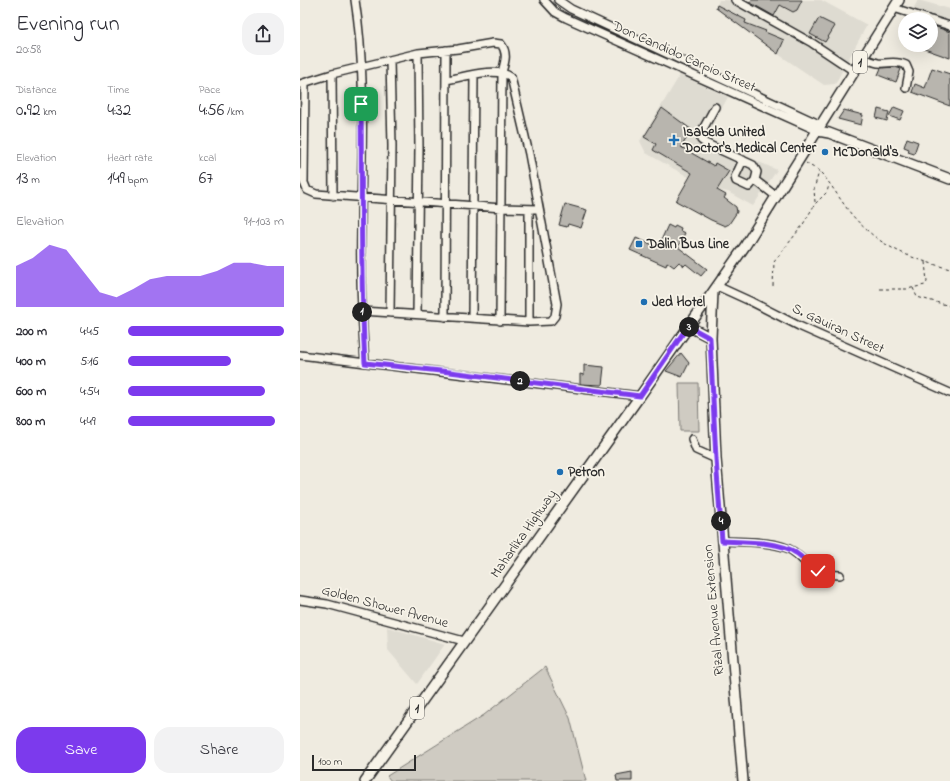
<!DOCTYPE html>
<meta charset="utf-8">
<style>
body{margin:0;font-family:"Indie Flower",sans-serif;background:#f2f2f3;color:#2b2b33;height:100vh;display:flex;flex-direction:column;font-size:15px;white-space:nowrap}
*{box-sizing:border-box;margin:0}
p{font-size:13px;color:#7c7c81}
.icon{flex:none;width:22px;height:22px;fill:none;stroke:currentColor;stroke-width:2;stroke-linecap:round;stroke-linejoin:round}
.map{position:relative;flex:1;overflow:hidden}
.drawer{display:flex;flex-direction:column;background:#fff;width:300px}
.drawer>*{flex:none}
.fabs{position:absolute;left:598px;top:12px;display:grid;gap:8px}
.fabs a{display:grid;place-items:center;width:40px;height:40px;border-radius:50%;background:#fff;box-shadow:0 4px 16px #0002;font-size:20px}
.scale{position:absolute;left:12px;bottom:10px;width:104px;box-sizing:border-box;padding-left:4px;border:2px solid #2b2b2b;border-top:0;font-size:11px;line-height:14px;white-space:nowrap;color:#2b2b2b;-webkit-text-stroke:3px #f7f3e8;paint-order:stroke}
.pin{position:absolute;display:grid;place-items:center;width:34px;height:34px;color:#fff;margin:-17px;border-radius:8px;box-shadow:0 2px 6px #0006}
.km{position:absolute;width:20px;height:20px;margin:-10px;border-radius:50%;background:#222;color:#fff;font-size:11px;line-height:20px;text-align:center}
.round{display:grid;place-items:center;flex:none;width:42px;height:42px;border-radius:16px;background:#f2f2f3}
.headline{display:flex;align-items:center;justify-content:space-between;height:68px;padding:0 16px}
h1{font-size:22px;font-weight:600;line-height:30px}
.metrics{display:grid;grid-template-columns:repeat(3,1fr);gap:6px;height:68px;padding:4px 16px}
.metrics div{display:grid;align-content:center}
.metrics b{font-size:17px;font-weight:600}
.metrics small{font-size:11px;font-weight:400}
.metrics p{font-size:11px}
.chart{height:112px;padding:8px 16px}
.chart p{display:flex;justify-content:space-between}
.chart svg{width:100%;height:72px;margin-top:4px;fill:#7c3aed;opacity:.7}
.primary-button{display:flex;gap:8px;margin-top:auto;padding:8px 16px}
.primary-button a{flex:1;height:46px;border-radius:16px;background:#7c3aed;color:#fff;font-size:16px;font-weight:600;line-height:46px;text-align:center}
.primary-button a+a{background:#f2f2f3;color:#2b2b33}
ul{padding:0 16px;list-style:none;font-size:13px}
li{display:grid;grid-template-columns:64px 48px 1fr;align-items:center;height:30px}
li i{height:10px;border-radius:5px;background:#7c3aed}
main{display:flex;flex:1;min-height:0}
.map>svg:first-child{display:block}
.built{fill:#dedbd1}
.green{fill:#cfcbc2;stroke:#7d7b76}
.building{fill:#b8b5ae;stroke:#2b2b2b}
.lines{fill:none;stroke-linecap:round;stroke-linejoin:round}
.minor-casing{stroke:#2b2b2b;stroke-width:10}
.major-casing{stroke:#2b2b2b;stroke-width:12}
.path{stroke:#2b2b2b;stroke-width:1;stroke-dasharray:3 3;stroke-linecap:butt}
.minor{stroke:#f7f3e8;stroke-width:7}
.major{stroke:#f7f3e8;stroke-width:9}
.route-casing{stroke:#fff;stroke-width:8}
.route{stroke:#7c3aed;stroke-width:5}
.poi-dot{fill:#1f6fb2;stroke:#f7f3e8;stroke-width:1.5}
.labels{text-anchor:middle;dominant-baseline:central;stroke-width:3.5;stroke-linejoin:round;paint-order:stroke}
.shield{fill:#f7f3e8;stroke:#686764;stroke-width:1}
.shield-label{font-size:13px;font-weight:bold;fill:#2b2b2b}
.street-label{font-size:14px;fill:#2b2b2b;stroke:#f7f3e8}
.poi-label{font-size:14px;font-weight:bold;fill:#2b2b2b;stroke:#f7f3e8;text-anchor:start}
</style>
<main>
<section class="drawer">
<div class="headline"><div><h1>Evening run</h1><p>20:58</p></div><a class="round"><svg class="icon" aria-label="share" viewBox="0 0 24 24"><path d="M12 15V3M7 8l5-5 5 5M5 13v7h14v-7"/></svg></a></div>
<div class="metrics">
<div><p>Distance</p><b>0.92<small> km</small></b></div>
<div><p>Time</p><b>4:32</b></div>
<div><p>Pace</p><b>4:56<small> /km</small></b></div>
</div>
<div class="metrics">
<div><p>Elevation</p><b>13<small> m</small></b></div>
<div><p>Heart rate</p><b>149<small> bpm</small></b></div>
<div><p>kcal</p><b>67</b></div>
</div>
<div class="chart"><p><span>Elevation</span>91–103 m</p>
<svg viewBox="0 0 160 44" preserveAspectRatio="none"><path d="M0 44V19L10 14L20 6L30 9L40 22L50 35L60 38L70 33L80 27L90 25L100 25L110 25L120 22L130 17L140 17L150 19L160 19V44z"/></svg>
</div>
<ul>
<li><b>200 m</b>4:45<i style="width:100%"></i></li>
<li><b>400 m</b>5:16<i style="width:66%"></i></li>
<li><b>600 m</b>4:54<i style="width:88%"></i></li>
<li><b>800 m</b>4:49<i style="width:94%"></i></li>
</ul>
<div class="primary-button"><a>Save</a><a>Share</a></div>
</section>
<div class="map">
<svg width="650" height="781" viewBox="0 0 650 781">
<rect width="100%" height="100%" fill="#efebe0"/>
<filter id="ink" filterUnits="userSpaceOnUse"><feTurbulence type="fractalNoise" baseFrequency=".025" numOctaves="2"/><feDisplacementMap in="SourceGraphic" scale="8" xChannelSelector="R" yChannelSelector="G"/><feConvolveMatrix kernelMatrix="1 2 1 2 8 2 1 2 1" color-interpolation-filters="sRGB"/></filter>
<g filter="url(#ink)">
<!-- built -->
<path class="built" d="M419,0h102l46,25 -32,59 -11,1 -46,-31 -62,-46z
M618,0l32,9v50l-36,-14h17v-26h-23z
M380,75l48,22 -23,41 72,32 -24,36 -25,-14 -10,-2 -3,2 -69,-39 -6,-12z
M87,627l58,17 -28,40 -29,-34z"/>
<!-- green -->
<path class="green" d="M379,383h19l1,48h-19z
M245,667l25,51 16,63h-195l-4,-5 97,-61z"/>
<!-- building -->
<path class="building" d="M451,0h51l-5,10 -4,2 -13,-7 -6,11 -25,-14z
M417,5l29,15 -1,3 21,8 -1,1 19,8 -6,14 -62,-46z
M519,18l16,8 -10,16 -15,-8z
M631,25l19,7v26l-34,-12 15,-1z
M595,67l6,2 -5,13 -18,-7 3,-7z
M632,68l18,6v32l-38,-14 3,-8 10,4z
M594,107l10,4 -4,9 -11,-4z
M362,108l30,22 -11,17 33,19 1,-3 14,8 -12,19 9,5 -2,3 12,9 1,5 -8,12 -4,2 -14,-6 -35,-19 16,-28 -39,-23 3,-6 -12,-7z
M578,109l11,3 -2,9 -11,-3z
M544,110l19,5 -2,10 -23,-6z
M607,138l11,4 -4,12 -6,-2 1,-3 -5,-2z
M265,204l22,6 -6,18 -13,-4 -1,3 -8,-2z
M368,225l6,3 1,-3 6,3 -1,3 5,2 -7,14 29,22 -6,7 -15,-12 -2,2 -5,-4 -5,5 -7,-5 -1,4 -36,-16 6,-12 22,9z
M381,353l8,10 -7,14 -16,-6z
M284,365l20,2 -2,18 -22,-1v-10l4,1z
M332,772v9h-15l-1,-6z"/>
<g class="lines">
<!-- minor casing -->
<g class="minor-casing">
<path id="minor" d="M55,0c12,76 6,154 6,230 -1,44 1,89 4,133
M244,0l11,12 11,6 252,113
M258,0l13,9 250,116
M435,0l77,43 42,28
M594,8l34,11
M631,20l19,6
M563,58c5,2 10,4 15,5 11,1 17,-3 28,2l3,7 -3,16
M90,60l2,86 -2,167
M32,74l1,122
M0,84l32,-10 86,-21 40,-4 35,-6 8,1c7,9 4,18 1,28l-2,249
M415,107l-12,22 -2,11 4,3 48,22 4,7 -2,8 22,17
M443,160l-8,17 1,4 13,6 6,-7
M0,173l7,17 9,4 186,14 36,1
M4,181l1,-98
M417,286l35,16 47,24 151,67
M62,311l167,11 22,-1 4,-5 2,-12 -28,-150 -18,-77c-15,-11 -47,0 -65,3
M117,314l2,-166 -1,-95
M145,317l1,-267
M172,317l2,-242
M229,322v-113
M0,355l340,41
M392,439l4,11 20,9
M423,541c19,1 42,0 61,6 12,3 17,13 27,20 8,6 19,8 29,8
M0,600l27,4 137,37"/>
</g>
<!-- major casing -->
<g class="major-casing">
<path id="major" d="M518,131l11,2 121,46
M413,292l-2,46 5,121 27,322
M388,326l23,12
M65,781l275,-385 105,-150 154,-246"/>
</g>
<!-- path -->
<path class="path" d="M506,163c4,3 9,5 13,8 10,9 23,32 33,44 30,34 56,42 98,54
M515,202l-1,-13 5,-17
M473,286l1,-24 28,-36 13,-22 12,-12 2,-7
M613,288l4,9 33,9
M580,289h27l18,-4 2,-3 -2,-20"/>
<!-- minor -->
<use href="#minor" class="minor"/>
<!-- major -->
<use href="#major" class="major"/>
</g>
</g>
<g class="lines" filter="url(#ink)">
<!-- route casing -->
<g class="route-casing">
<path id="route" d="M61,104c1,87 -1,173 4,259l85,9 190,24 48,-70 22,12 6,121 6,82c19,1 60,0 74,12 8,5 13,13 22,18"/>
</g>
<!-- route -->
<use href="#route" class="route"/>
</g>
<!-- markers -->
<g class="poi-dot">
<path d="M372 134h4v4h4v4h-4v4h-4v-4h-4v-4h4z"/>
<circle cx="525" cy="152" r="4"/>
<rect x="335" y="240" width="8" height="8" rx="2"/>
<circle cx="344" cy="302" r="4"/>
<circle cx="260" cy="472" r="4"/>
</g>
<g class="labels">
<!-- shield labels -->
<g class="shield">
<rect x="553" y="51" width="14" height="22" rx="3"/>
<rect x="110" y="697" width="14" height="22" rx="3"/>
</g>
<g class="shield-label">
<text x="560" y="62">1</text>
<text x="117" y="708">1</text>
</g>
<!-- street labels -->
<g class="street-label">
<text transform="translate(384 57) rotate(24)">Don Candido Carpio Street</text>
<text transform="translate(538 329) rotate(25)">S. Gauiran Street</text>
<text transform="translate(224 534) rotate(-55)">Maharlika Highway</text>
<text transform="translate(85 607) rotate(15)">Golden Shower Avenue</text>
<text transform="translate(414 610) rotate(-95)">Rizal Avenue Extension</text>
</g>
<!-- poi labels -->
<g class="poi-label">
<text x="383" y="132">Isabela United<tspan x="383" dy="16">Doctor's Medical Center</tspan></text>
<text x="533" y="152">McDonald's</text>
<text x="347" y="244">Dalin Bus Line</text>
<text x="352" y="302">Jed Hotel</text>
<text x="268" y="472">Petron</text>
</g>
</g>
</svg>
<div class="fabs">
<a><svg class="icon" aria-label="layers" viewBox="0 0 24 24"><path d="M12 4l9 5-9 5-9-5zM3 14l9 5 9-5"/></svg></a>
</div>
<div class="scale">100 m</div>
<div class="pin" style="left:61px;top:104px;background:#1e9e55"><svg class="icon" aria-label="arrive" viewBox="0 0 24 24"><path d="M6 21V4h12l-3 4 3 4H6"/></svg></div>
<div class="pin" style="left:518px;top:571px;background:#d93025"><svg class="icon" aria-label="check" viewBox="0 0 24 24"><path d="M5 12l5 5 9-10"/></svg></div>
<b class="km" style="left:62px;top:312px">1</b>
<b class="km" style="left:220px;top:381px">2</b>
<b class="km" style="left:389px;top:327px">3</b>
<b class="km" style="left:421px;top:521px">4</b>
</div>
</main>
